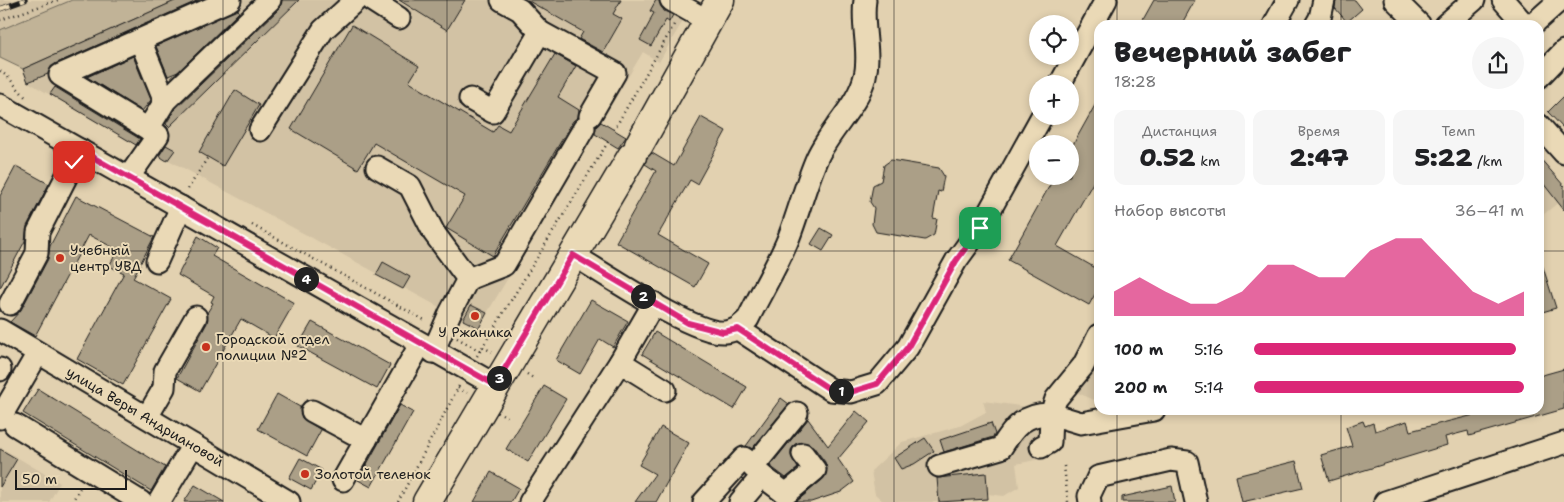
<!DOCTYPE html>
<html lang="ru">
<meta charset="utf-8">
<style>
body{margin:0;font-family:"Shantell Sans",sans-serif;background:#f6f6f6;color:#202124;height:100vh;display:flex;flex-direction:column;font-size:19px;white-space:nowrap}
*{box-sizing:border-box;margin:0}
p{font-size:16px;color:#757577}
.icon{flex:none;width:28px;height:28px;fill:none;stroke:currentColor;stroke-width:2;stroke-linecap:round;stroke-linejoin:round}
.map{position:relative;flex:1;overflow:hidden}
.sheet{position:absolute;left:1094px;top:20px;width:450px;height:395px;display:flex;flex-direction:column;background:#fff;border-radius:15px;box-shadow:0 2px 8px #0003}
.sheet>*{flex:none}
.tools{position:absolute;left:1029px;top:15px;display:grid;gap:10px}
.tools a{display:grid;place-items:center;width:50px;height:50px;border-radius:50%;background:#fff;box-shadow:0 2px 8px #0003;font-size:25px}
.scale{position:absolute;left:15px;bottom:12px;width:112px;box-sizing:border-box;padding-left:5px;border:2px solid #1c1c1c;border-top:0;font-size:14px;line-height:18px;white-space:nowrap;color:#1c1c1c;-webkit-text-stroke:4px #ead9b6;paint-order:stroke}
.pin{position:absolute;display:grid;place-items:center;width:42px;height:42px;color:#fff;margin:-21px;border-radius:10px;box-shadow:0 2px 8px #0006}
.km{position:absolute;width:25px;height:25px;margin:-12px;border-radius:50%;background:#222;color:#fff;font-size:14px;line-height:25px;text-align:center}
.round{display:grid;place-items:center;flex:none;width:52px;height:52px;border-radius:26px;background:#f6f6f6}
.summary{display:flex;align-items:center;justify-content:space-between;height:85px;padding:0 20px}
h1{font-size:28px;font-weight:800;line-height:38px}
.figures{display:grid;grid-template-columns:repeat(3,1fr);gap:8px;height:85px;padding:5px 20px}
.figures div{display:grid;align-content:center;border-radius:12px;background:#f6f6f6;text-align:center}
.figures b{font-size:25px;font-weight:800}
.figures small{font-size:14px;font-weight:400}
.figures p{font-size:14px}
.chart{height:140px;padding:10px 20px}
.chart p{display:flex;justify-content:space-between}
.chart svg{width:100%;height:90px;margin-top:5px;fill:#db2777;opacity:.7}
ul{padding:0 20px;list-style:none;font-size:16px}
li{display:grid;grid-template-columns:80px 60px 1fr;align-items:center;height:38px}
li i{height:12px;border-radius:6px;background:#db2777}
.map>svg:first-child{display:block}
.built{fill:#d2c2a4}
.green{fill:#c1b397;stroke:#6e685a}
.building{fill:#ab9f87;stroke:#1c1c1c}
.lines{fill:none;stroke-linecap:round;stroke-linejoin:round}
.minor-casing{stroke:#1c1c1c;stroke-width:25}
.major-casing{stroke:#1c1c1c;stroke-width:31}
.path{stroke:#1c1c1c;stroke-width:2.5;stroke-dasharray:1 4;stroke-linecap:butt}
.minor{stroke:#ead9b6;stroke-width:21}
.major{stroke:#ead9b6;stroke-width:28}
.rail-casing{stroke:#1c1c1c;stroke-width:5.5}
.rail{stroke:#ead9b6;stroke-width:4;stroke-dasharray:11;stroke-linecap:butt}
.route-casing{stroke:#fff;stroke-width:10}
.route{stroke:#db2777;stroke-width:6}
.grid{fill:none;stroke:#1c1c1c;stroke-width:1;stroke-opacity:0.55}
.poi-dot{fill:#c8321e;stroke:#ead9b6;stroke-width:2}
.labels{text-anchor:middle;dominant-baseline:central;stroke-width:4;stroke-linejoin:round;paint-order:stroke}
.poi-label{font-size:14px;fill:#1c1c1c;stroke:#ead9b6;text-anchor:start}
.street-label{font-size:14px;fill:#1c1c1c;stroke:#ead9b6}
</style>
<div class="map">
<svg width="1564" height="502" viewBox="0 0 1564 502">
<rect width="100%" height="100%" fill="#e2d1b0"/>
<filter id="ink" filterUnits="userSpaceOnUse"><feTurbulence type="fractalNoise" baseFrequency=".02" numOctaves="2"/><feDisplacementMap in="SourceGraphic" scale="10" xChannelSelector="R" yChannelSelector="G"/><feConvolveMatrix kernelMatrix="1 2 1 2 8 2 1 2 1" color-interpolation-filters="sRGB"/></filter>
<g filter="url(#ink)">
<!-- built -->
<path class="built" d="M0,0h87l-87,30z
M177,0h518l-36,62 -16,-10 -156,261 -16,-8 -8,15 -311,-169 -11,-3 -113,-66 -5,-13z
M1539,157l25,29v12l-25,20z
M1099,354v48l-21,-9z
M983,401l52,7 6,5 -1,46 -24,5 3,23 -15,9 -16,-2v5l-39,3h-65l-9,-8 -4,-23 31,-29 58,-16 26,-14z
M0,447l60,36 -11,19h-49z"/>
<!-- green -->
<path class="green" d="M72,0h105l-154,69 -23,-11v-28z"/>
<!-- building -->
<path class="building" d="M177,0h22l-144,64 -7,10 -20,8 -5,-13z
M282,0h17l-130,127 -3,-3 9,-15 104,-100z
M399,0h66l-18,30z
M527,0h94l-8,14 9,5 -19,33 -24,-13 4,-7z
M656,0h3l5,11 9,4 -4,7 -3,-2 -15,26 -11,-6 11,-20h-1l4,-7 -4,-2z
M1154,0h41l-14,25h-41z
M1336,0h19l7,9 -15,13 -12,-14z
M238,9l1,3 -61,60 -10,4 -12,-30z
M352,25l67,41 -10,16 84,50 5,-7 11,6 46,-77 21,12 -18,31 21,13 -1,7 -5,4 -80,135 -47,-28 19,-32 -91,-53 -16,26 -67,-40z
M133,56l18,44 -9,11 -55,-34z
M55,87l85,52 -4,6 -86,-51z
M235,90l24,15 -36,61 -24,-14z
M1564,96v33l-16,-17z
M1099,98v74l-42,74 42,24v17l-10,18 -81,-45 47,-84h15v-26z
M701,117l25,14 -29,53 -7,-4 -32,55 50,29 -13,23 -79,-45 40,-71 -11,-7 2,-6 5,-5 22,13z
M601,122l25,15 -8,11 -23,-14 1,-7z
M166,145l9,5 -8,11 -8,-5z
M1539,157l25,29v24l-25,-32z
M891,160l48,8 5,8 -3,16 -3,-1 -5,27 4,1 -3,16 -9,5 -49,-8 -4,-8 2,-16 -4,-6 3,-17 8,-4 3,-16z
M16,166l33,18 -22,42 -2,15 -25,47v-92z
M76,196l78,41 -21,41 38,21 -48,86 -46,-26 47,-86 -15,-7 9,-16 -29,-15 -54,101 -25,-14 11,-12 27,-51 2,-13z
M821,228l12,7 -10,16 -12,-7z
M198,236l19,12 -5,8 82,47 -20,35 -33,-19 -41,72 -23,-13 30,-55v-10l6,-10 -2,-1 3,-6 -36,-21z
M1539,261h2l15,47 -17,5z
M383,262l27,15 -7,12 -27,-14z
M591,300l37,21 -15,26 -13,-8 -20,35 -24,-14z
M471,305l16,8 -8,15 -16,-8z
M312,322l78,43 -13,24 -79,-43z
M655,332l92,55 -13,22 -92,-55z
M1564,369v40l-95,27 -1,-5 -23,6 2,8 -118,36 -8,-26 31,-9 -6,-19 17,-6 2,5 8,-3 2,8 32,-10 3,10 72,-18v-3h12l1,4 14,-4h30v-34z
M544,386l22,13 -38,63 -22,-13z
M38,389l127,78 -14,24 -128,-78z
M277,394l23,13 2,11 19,12 -14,26 -49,-27z
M781,398l8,6 -37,45 -6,-3z
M400,405l13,7 -42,75 -13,-7z
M856,411l13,11 -31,37 16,23 -13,10 -30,10h-15l27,-23 4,-10 -2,-7 -12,-16 -11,-4 -7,2 -4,6v6l7,12 -12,10 -16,-12 38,-47 20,27z
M991,423l4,11 -2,3 -49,15 -4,-12z
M661,427l28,16 -33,59h-21l20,-28 -16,-9z
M925,438l9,13 -20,13 -13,5 -7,-11z
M0,449l17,10 -17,28z
M300,458l22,12 -11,20 -22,-12z
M1296,461l7,27 -61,14 -6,-26z
M491,472l28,16 -8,14h-37z
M986,473l2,26 -49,3 -2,-24z
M195,485l29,17h-40z
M1172,486l3,16h-53v-5z"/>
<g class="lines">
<!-- minor casing -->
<g class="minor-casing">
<g id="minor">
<path d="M371,0l28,18"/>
<path d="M502,0l18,10 20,22"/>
<path d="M671,0l37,21"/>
<path d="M1395,0l25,25"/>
<path d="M1503,0l22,25"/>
<path d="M1274,25l14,-25"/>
<path d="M1316,25l4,-7 4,-18"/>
<path d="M1445,25l29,-25"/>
<path d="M1532,25l28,-25"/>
<path d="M140,40l25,61"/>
<path d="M1539,77l25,-26"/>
<path d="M1060,84l46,-84"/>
<path d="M470,99l23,13 47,-80 75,41 -25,43"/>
<path d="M0,105l495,280"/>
<path d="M1539,125l25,28"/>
<path d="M148,129l17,-28 105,-101"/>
<path d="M260,130l63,-100 33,-30"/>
<path d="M377,167l33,19 24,47 34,46 -18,34 -17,39"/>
<path d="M128,178l30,-43 -98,-60 170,-75"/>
<path d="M573,255c31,18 121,80 152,77 11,-1 15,-6 23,-13 13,-27 30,-54 41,-82 10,-26 17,-54 28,-79 13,-29 41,-52 48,-82 6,-24 -4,-51 0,-76"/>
<path d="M157,261l24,-54"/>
<path d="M468,279l36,-14 80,-137"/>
<path d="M10,304l27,-51 1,-21 42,-82"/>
<path d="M738,329l93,61 20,2 26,-8 31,-37 48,-86 24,-33 62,-112"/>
<path id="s1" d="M0,330l289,172"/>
<path d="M620,362l45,28"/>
<path d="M0,369v1"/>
<path d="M312,411l54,29"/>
<path d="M147,417l17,-29 1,-17 31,-54"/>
<path d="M0,418l38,-65"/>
<path d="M15,425l126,77"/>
<path d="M1041,447l9,-5 1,-28 30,9 73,-13"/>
<path d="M939,466l62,-18c13,-21 24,-35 50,-34l5,-15 27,-33 16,-31"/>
<path d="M753,467l44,-54"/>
<path d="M343,480l77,-135"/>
<path d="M159,502l34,-57"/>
<path d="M530,502l90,-140 34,-59"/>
<path d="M704,502l40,-44 18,18"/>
<path d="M740,502l22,-26 24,18 29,-24 -12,-16"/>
<path d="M1090,502l-1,-6 9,-19 73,-17 16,2 9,40"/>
<path d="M1385,502l179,-59"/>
</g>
</g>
<!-- major casing -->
<g class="major-casing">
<path id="major" d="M639,145l81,-145
M427,502l205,-346"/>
</g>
<!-- path -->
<path class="path" d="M0,20l58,-20
M0,71l8,6 19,22
M614,130l61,-107
M188,189l20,-32
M252,225l174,96
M457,338l23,13
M483,347l9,5
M477,356l131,-214
M527,374l6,4
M458,388l9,5
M502,414l7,4
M1064,466l4,36
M72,502l9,-16
M398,502l62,-118"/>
<!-- minor -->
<use href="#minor" class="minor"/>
<!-- major -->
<use href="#major" class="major"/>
<!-- rail casing -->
<g class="rail-casing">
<path id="rail" d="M0,9l25,-9"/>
</g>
<!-- rail -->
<use href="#rail" class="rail"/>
</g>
</g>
<g class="lines" filter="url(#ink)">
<!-- route casing -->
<g class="route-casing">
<path id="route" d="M74,162l6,-12 415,235 78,-130 115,68 35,9 15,-3 93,61 20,2 26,-8 31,-37 48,-86 24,-33"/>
</g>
<!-- route -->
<use href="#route" class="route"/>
</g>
<!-- grid -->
<path class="grid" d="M223,0v502M447,0v502M670,0v502M894,0v502M1117,0v25M1341,0v25M0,251h1099M1539,251h25M1117,410v92M1341,410v92"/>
<!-- markers -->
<g class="poi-dot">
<circle cx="60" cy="258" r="5"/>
<circle cx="475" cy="316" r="5"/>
<circle cx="206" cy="347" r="5"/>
<circle cx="305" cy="474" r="5"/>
</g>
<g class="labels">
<!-- poi labels -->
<g class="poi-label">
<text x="70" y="250">Учебный<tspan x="70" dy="16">центр УВД</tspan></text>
<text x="475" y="332" text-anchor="middle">У Ржаника</text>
<text x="216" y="339">Городской отдел<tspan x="216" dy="16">полиции №2</tspan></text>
<text x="315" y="474">Золотой теленок</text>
</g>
<!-- street labels -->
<g class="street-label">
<text stroke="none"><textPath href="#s1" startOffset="169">улица Веры Андриановой</textPath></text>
</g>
</g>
</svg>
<div class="tools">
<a><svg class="icon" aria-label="locate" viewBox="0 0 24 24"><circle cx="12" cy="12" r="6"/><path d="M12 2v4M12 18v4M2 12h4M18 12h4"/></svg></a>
<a>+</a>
<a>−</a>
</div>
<div class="scale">50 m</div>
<div class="pin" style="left:980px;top:228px;background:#1e9e55"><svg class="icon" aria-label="arrive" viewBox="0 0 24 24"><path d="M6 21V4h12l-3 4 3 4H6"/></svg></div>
<div class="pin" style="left:74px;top:162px;background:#d93025"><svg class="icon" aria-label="check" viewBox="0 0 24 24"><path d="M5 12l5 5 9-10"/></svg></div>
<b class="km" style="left:841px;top:391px">1</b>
<b class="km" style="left:643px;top:296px">2</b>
<b class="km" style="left:499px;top:378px">3</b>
<b class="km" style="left:306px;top:279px">4</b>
<section class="sheet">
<div class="summary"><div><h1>Вечерний забег</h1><p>18:28</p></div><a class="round"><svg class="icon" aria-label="share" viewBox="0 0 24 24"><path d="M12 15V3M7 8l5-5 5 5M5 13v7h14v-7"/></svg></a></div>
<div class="figures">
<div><p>Дистанция</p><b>0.52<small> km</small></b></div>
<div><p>Время</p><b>2:47</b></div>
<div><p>Темп</p><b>5:22<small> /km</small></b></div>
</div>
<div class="chart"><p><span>Набор высоты</span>36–41 m</p>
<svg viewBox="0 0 160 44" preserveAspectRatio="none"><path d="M0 44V32L10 25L20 32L30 38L40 38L50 32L60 19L70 19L80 25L90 25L100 12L110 6L120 6L130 19L140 32L150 38L160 32V44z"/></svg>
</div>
<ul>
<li><b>100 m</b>5:16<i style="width:97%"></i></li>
<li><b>200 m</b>5:14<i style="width:100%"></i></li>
</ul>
</section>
</div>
